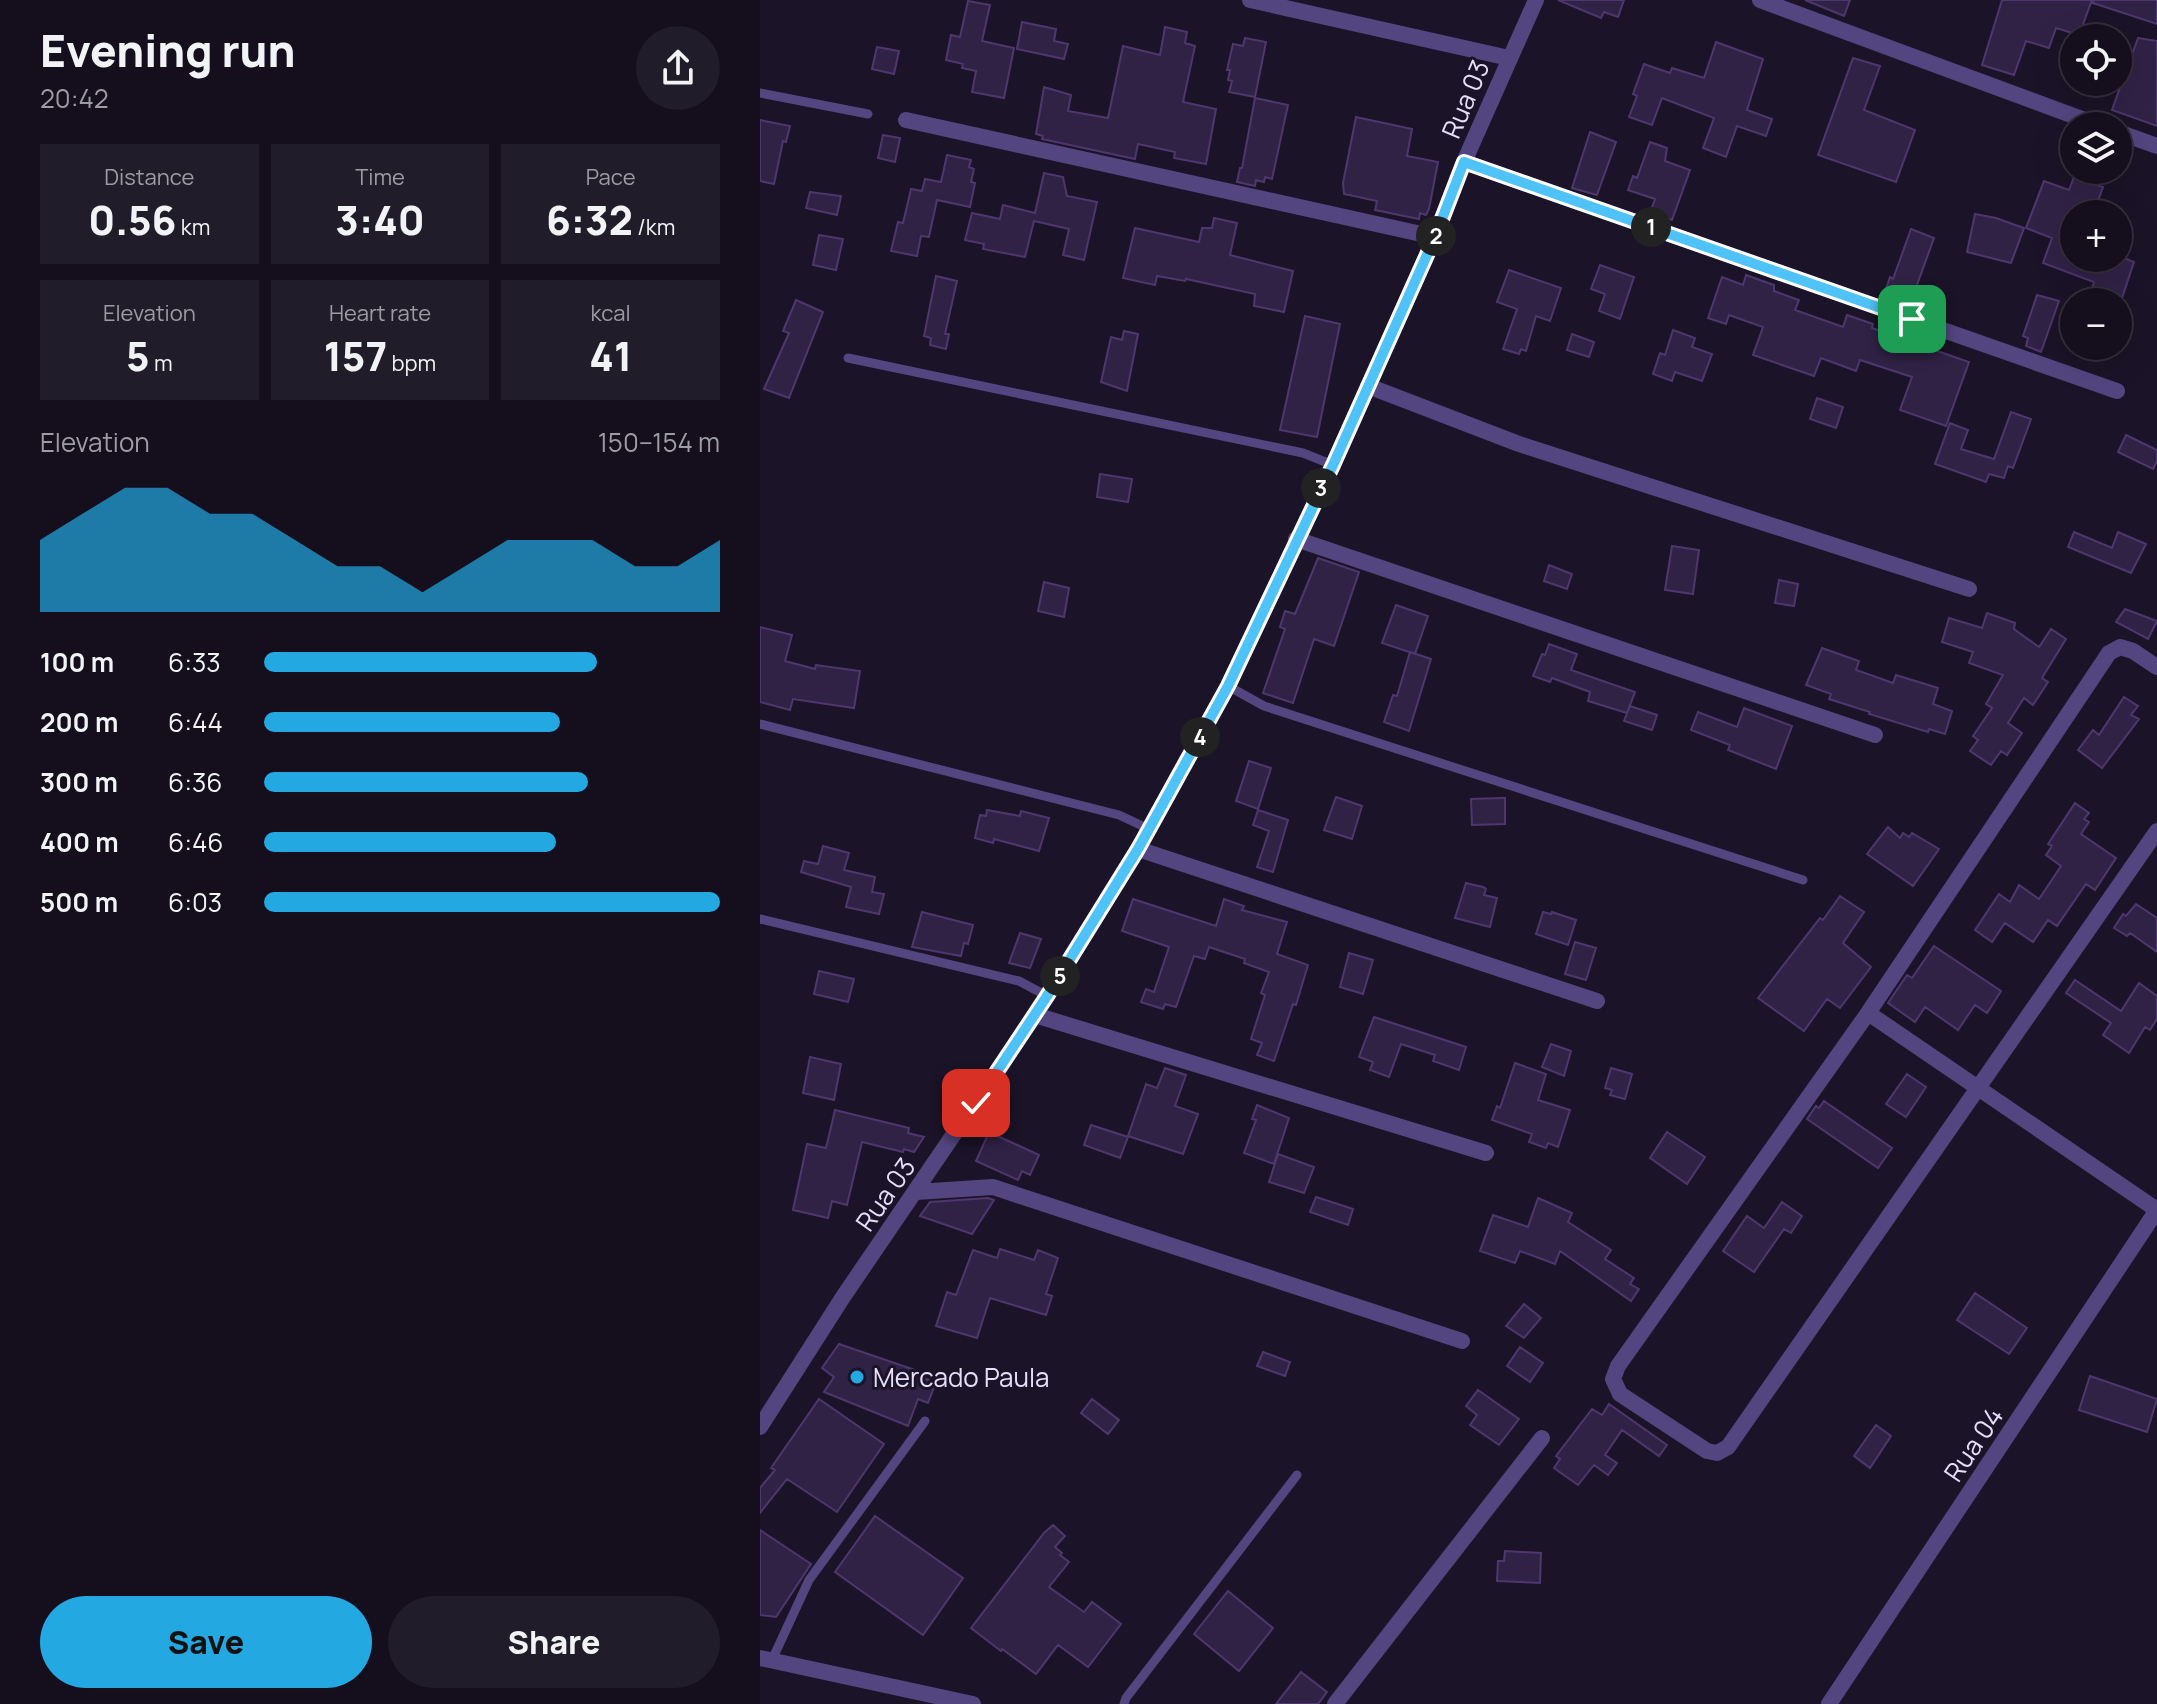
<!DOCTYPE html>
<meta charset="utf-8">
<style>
body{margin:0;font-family:Manrope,sans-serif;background:#211c2a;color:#f1f3f6;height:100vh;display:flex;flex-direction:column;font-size:30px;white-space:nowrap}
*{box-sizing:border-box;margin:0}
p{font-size:26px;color:#9d9ca4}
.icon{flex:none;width:44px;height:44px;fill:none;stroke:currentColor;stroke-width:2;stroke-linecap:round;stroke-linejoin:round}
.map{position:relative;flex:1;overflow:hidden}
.drawer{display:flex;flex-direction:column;background:#140e1d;width:760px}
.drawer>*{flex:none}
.fabs{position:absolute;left:1300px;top:24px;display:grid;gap:16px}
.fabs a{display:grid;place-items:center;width:72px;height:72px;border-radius:50%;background:#140e1d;box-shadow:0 8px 32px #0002,0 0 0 2px #332e3b;font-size:40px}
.pin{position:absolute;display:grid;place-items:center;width:68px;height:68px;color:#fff;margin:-34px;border-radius:16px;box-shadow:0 4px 12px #0006}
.km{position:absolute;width:40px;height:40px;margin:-20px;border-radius:50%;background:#222;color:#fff;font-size:22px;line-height:40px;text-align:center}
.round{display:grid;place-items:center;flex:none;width:84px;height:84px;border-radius:42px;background:#211c2a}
.summary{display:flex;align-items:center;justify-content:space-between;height:136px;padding:0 40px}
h1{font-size:44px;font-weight:800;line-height:60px}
.stats{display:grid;grid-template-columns:repeat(3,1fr);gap:12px;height:136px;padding:8px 40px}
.stats div{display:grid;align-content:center;border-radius:0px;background:#211c2a;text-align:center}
.stats b{font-size:40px;font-weight:800}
.stats small{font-size:22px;font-weight:400}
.stats p{font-size:22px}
.chart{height:224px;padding:16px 40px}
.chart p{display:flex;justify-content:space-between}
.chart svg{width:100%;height:144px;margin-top:8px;fill:#23a8e1;opacity:.7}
.cta{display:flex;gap:16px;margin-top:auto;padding:16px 40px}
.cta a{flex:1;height:92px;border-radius:48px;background:#23a8e1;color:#111;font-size:32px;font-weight:800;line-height:92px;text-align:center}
.cta a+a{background:#211c2a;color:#f1f3f6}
ul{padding:0 40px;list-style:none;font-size:26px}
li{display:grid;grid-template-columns:128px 96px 1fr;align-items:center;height:60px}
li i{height:20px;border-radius:10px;background:#23a8e1}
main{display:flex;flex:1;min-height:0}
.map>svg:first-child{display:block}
.building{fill:#302245;stroke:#4d376e;stroke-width:2}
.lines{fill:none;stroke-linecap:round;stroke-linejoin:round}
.service{stroke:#53457f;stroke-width:9}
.minor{stroke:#53457f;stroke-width:16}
.tertiary{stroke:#53457f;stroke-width:16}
.route-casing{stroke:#fff;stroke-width:16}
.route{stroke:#4fc3f7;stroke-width:10}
.poi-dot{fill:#23a8e1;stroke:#1b1327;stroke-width:3}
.labels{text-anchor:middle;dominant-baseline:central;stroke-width:6;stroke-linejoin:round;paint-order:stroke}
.street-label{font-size:26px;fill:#e7defa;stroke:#1b1327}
.poi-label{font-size:26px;fill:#e7defa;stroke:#1b1327;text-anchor:start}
</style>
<main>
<section class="drawer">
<div class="summary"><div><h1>Evening run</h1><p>20:42</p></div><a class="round"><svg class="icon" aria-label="share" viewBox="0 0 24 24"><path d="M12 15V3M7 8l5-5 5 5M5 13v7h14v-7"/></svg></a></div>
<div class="stats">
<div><p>Distance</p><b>0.56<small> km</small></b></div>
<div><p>Time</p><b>3:40</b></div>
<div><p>Pace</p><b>6:32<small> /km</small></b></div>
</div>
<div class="stats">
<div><p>Elevation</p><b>5<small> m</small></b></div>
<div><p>Heart rate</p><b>157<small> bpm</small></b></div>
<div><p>kcal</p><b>41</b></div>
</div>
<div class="chart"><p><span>Elevation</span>150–154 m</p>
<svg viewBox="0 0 160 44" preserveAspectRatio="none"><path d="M0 44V22L10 14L20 6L30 6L40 14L50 14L60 22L70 30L80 30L90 38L100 30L110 22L120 22L130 22L140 30L150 30L160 22V44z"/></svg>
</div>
<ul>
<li><b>100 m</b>6:33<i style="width:73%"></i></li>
<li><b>200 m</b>6:44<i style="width:65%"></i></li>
<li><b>300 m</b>6:36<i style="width:71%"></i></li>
<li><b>400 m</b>6:46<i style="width:64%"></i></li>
<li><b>500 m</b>6:03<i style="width:100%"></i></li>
</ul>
<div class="cta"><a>Save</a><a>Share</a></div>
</section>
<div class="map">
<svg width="1397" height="1704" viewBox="0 0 1397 1704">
<rect width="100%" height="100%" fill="#1b1327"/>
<!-- building -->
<path class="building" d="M798,0h66l-6,17 -14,-5 -3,6z
M1045,0h45l-6,16z
M1242,0h90l-13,35 -23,-7 -7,20 -23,-7 -12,34 -32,-10z
M1334,0h63v24l-64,-21z
M208,1l22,4 -8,36 32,7 -10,50 -32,-6 4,-21 -14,-3 1,-4 -17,-4 5,-25 9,2z
M262,22l34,7 -2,12 14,3 -4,15 -47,-10z
M405,27l22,5 -2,11 10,3 -12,56 33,7 -10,55 -32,-6 1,-6 -37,-8 -3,15 -93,-20 1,-3 -7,-2 8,-47 27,8 -3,16 40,7 15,-72 37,9z
M485,38l21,4 -11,55 -26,-5 3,-11 -4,-1 2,-10h-3l6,-26 10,2z
M1378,38l19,3v85l-45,-16z
M956,42l47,17 -16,51 25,9 -6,17 -29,-10 -11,31 -23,-9 11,-30 -52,-20 -10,27 -23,-8 8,-21 -4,-2 11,-30 26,9 2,-5 32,10z
M117,47l22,4 -5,23 -22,-5z
M1093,58l27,8 -16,44 51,20 -19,52 -78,-27z
M495,98l33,7 -16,74 -7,-2 -1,5 -8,-2 -1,6 -18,-4 3,-14h2z
M596,117l56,12 -5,27 31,6 -9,47 -3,6 -6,-2 -1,6 -44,-9 2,-9 -33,-7 -1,-11z
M0,120l30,6 -4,16 -3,-1 -9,43 -14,-3z
M830,132l26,10 -19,53 -25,-7z
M123,135l17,3 -5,24 -17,-4z
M890,142l17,6 -2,13 25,9 -18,50 -22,-7 5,-14 -27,-9 5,-14 4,2z
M187,155l24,5 -2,7 5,2 -3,13 4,1 -5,24 -33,-7 -8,37 -8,-1 -4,20 -26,-5 7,-29 5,1 8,-34 11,2 3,-12 16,3z
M284,173l19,4 4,19 30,6 -13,58 -21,-5 6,-26 -35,-8 -9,36 -42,-8 1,-5 -19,-4 7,-27 28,6 3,-14 32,8z
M1314,177l29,10 -10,27h-19v44h50l10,4 -14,42 -15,-5 -2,3h-15l6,-20 -51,-19 9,-25 -26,-10 18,-47 25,9z
M50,192l31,4 -4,19 -31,-7z
M1215,214l21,4 28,10 -13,35 -44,-11z
M454,218l23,5 -7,32 63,16 -9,41 -30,-6 1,-12 -69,-15 -1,2 -28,-5 -2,9 -32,-7 12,-50 64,14 3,-14h10z
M1151,229l23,9 -21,58 -11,-4 -2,5 -15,-5 5,-15 3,2z
M59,235l24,4 -7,31 -23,-5z
M840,265l34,12 -14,42 -21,-8 6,-17 -14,-5z
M749,270l52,18 -11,33 -14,-5 -10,35 -5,-2 -2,5 -16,-5 14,-40 -20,-7z
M986,275l28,10v6l25,9 -4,10 48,17 4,-12 26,9 -1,4 97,34 -23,64 -46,-16 12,-33 -52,-17 -4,11 -35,-13 -7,18 -61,-21 10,-28 -34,-12 -3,9 -18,-6 14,-41 21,8z
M176,276l21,5 -12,53h4l-3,15 -16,-4 1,-7 -7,-2z
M1277,295l22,6 -18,51 -15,-6 2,-8 -5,-2z
M36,300l27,12 -34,86 -25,-9 25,-56 -6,-2z
M545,316l35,8 -23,113 -37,-7z
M913,330l22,8 -3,9 20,7 -10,27 -27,-9 -3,9 -19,-7 7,-21 5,2z
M364,331l14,3 -11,57 -26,-9 10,-45 11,3z
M812,334l22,8 -5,15 -22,-7z
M1057,398l26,9 -7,21 -26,-9z
M1251,412l20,7 -18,49 -5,-2 -4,12 -15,-4 -3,8 -51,-18 15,-41 18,7 -7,19 33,10z
M1366,435l31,15v11l-4,8 -35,-17z
M340,474l32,5 -4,23 -31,-5z
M1314,532l38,16 6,-16 28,12 -15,29 -63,-26z
M912,546l27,4 -6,44 -28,-4z
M558,558l41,14 -25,74 -20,-7 -21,64 -30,-10 22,-64 -5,-2 5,-16 10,3z
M789,565l23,9 -5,15 -23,-8z
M1019,580l19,4 -4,22 -19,-3z
M284,582l25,6 -5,29 -26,-6z
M636,605l32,11 -13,38 -33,-11z
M1365,609l32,12 -9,18 -32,-17z
M1227,613l28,10 -1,6 25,18 12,-18 15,10 -24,39 6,4 -15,23 -9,-7 -16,25 14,10 -15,22 -6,-4 -10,14 -21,-14 8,-11 -5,-4 19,-28 -6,-4 17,-29 -34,-12 4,-11 -31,-10 7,-24 33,10z
M0,627l32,8 -7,26 30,8 1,-4 44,6 -6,37 -61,-9 -3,11 -30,-8z
M789,644l28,10 -6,16 64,22 -8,21 -39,-12 2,-9 -38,-14 -2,4 -17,-6 9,-22 3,1z
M1062,648l37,13 -3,9 37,13 3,-8 42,13 -5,16 19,7 -7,23 -16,-5 -1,3 -59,-18 1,-2 -41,-13 2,-5 -25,-9z
M650,652l21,7 -22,72 -25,-9 9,-27 4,1z
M1364,697l14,9 -7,9 8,4 -37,49 -24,-18 15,-20 6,5z
M870,706l27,9 -5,15 -28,-9z
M984,708l48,18 -16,43 -48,-19 2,-5 -39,-15 7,-18 39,15z
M489,761l22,7 -13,41 -22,-8z
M576,797l26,9 -10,33 -28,-9z
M742,798h3v26l-33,1 -1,-26z
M1315,803l14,10 -5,6 5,3 -8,12 35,24 -21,32 -9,-6 -29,42 -9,-6 -15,22 -28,-19 -13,19 -17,-12 24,-36 11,8 9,-17 20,14 22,-33 -15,-11 6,-9 -4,-2z
M227,810l33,6 1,-5 28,7 -10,33 -45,-12 -1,4 -18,-5 5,-23 6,1z
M498,810l30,10 -15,52 -16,-5 12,-36 -16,-6z
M1128,827l12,11 3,-5 6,4 3,-4 27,16 -26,37 -46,-32z
M63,846l26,7 -5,17 31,7 -3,15 12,2 -5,20 -33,-7 5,-20 -50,-15 3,-11 14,3z
M706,883l17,4 3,2 -2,6 13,3 -7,29 -35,-9z
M1080,896l24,16 -21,31 28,24 -31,41 -13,-9 -23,32 -46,-33 62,-80 3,2z
M373,899l83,27 8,-27 20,7 -2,4 45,12 -10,32 31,11 -12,40 -3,-1 -19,57 -17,-6 5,-12 -11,-4 14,-44 -4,-2 8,-21 -25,-9 1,-4 -36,-12 -4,12 -11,-3 -18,51 -11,-3 -2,5 -22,-7 5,-13 8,3 15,-45 -47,-16z
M1376,904l21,14v34l-27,-19 -3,3 -13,-8 9,-14 3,2z
M162,912l51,13 -5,19 -4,-1 -3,13 -49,-9z
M783,912l8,2 1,-2 24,8 -8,25 -32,-11z
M260,933l21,6 -11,29 -21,-5z
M815,942l21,6 -10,32 -21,-6z
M1174,946l67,45 -14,22 -12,-8 -17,25 -33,-23 -10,15 -27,-19 19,-28 5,3z
M589,953l24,7 -10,34 -23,-7z
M59,971l35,8 -6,23 -34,-8z
M1315,980l46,31 18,-28 18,13v23l-7,11 -5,-3 -16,26 -26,-18 8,-12 -45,-30z
M614,1017l92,30 -7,23 -26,-9 2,-6 -34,-11 -12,33 -19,-7 3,-8 -14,-5z
M791,1044l20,7 -7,25 -22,-9z
M50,1057l31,7 -7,36 -31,-7z
M755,1063l31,11 -8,26 32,10 -12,37 -10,-4 -2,5 -17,-6 3,-8 -40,-14 5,-14 3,2z
M405,1068l21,7 -11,31 23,8 -15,40 -55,-18 18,-52 11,4z
M851,1068l21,6 -7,25 -15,-4 2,-5 -7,-2z
M1147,1074l19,13 -20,30 -20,-13z
M1064,1101l68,47 -14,20 -71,-49 9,-13 3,2z
M497,1105l32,13 -15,46 -30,-11 12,-33 -4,-1z
M75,1110l74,18 -1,5 16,4 -10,15 -10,-3 -1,3 -41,-10 -15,63 -15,-4 -4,17 -35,-8 14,-66 19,4z
M331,1125l37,12 -8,21 -36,-13z
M229,1132l50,23 -9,20 -8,-4 -4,9 -42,-19z
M907,1132l38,25 -18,27 -37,-26z
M518,1154l36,13 -10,26 -35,-11z
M556,1197l37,12 -5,16 -38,-13z
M228,1198l6,2 -22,34 -52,-18 10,-14z
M778,1198l34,15 -4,9 43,28 -6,9 29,19 -4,6 9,5 -8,12 -71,-50 -5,13 -35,-13 -5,12 -35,-12 13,-36 35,12z
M1022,1202l20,14 -11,17 -7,-4 -30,43 -31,-21 24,-35 17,12z
M240,1249l34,11 4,-10 20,8 -12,36 6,2 -6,19 -56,-17 -13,40 -41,-12 11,-34 9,3 17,-45 24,8z
M1215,1293l52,35 -18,26 -52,-34z
M764,1304l17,14 -17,20 -18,-12z
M79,1344l85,29 -2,5 14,4 -8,21 -10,-4 -10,27 -84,-34 10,-15 -12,-9z
M760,1347l23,16 -13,19 -23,-16z
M503,1352l27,10 -5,14 -28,-10z
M1330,1376l67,23 -10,33 -68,-22z
M718,1390l41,29 -20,26 -29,-20 7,-10 -11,-9z
M59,1399l65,45 -47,68 -50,-33 -27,34v-25l15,-18 -4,-2z
M332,1399l27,21 -11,14 -27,-21z
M849,1404l58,41 -8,11 -37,-26 -17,25 12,8 -9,12 -14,-10 -16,20 -24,-17 6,-9 -4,-3 36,-47 10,6z
M1116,1425l15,11 -21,32 -16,-12z
M115,1516l88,62 -40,57 -88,-63z
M293,1525l12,11 -10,11 7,6 -2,2 9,7 -20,25 35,25 8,-10 29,22 -33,43 -30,-22 -22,29 -34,-25 -1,2 -30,-23 73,-95z
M0,1530l51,34 -35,53 -16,-2z
M745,1551l36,2 -1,30 -43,-2 1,-20h6z
M468,1591l45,37 -34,43 -45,-37z
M541,1672l26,20 -9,12h-42z"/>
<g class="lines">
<!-- service -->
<path class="service" d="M0,93l108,21
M88,358l455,95 30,12
M468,686l36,20 539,174
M0,724l359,91 30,14
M0,919l259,62 28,15
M12,1660l37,-80 116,-159
M364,1704l2,-6 171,-223"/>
<!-- minor -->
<path class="minor" d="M490,0l259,58
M1000,0l341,126
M146,120l529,117
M1358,132l39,14
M704,162l653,229
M608,386l151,58 450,145
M536,539l579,196
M1397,667l-24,-16 -13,-4 -11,6 -241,360 -250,353 -5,13 7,15 87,57 10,2 11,-6 429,-616
M378,849l459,152
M1108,1013l289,197
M275,1015l451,138
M156,1192l77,-5 469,154
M575,1704l207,-266"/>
<!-- tertiary -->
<path class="tertiary" d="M0,1427l83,-130 192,-282 103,-166 90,-163 105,-221 102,-228 29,-75 72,-162
M0,1658l213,46
M1069,1704l328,-494"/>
</g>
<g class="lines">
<!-- route casing -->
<g class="route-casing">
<path id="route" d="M216,1103l71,-107 91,-147 90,-163 105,-221 102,-228 29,-75 448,157"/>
</g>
<!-- route -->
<use href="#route" class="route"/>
</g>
<!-- markers -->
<circle class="poi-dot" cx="97" cy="1377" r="8"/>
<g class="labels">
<!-- street labels -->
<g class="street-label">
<text transform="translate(705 99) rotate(-67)">Rua 03</text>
<text transform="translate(125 1194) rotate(-55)">Rua 03</text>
<text transform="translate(1213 1444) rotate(-56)">Rua 04</text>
</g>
<!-- poi labels -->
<g class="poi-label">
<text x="113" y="1377">Mercado Paula</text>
</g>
</g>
</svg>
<div class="fabs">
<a><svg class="icon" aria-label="locate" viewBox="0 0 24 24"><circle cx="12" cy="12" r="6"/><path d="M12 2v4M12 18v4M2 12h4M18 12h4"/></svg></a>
<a><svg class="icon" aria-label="layers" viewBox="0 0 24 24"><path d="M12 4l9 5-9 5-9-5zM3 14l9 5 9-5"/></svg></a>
<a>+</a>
<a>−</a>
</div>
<div class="pin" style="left:1152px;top:319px;background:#1e9e55"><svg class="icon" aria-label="arrive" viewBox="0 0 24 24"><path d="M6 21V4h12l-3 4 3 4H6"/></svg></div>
<div class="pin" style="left:216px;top:1103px;background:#d93025"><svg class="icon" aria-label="check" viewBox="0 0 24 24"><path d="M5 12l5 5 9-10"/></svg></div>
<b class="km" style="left:891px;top:227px">1</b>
<b class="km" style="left:676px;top:236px">2</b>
<b class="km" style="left:561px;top:488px">3</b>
<b class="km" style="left:440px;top:737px">4</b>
<b class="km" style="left:300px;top:976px">5</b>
</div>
</main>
